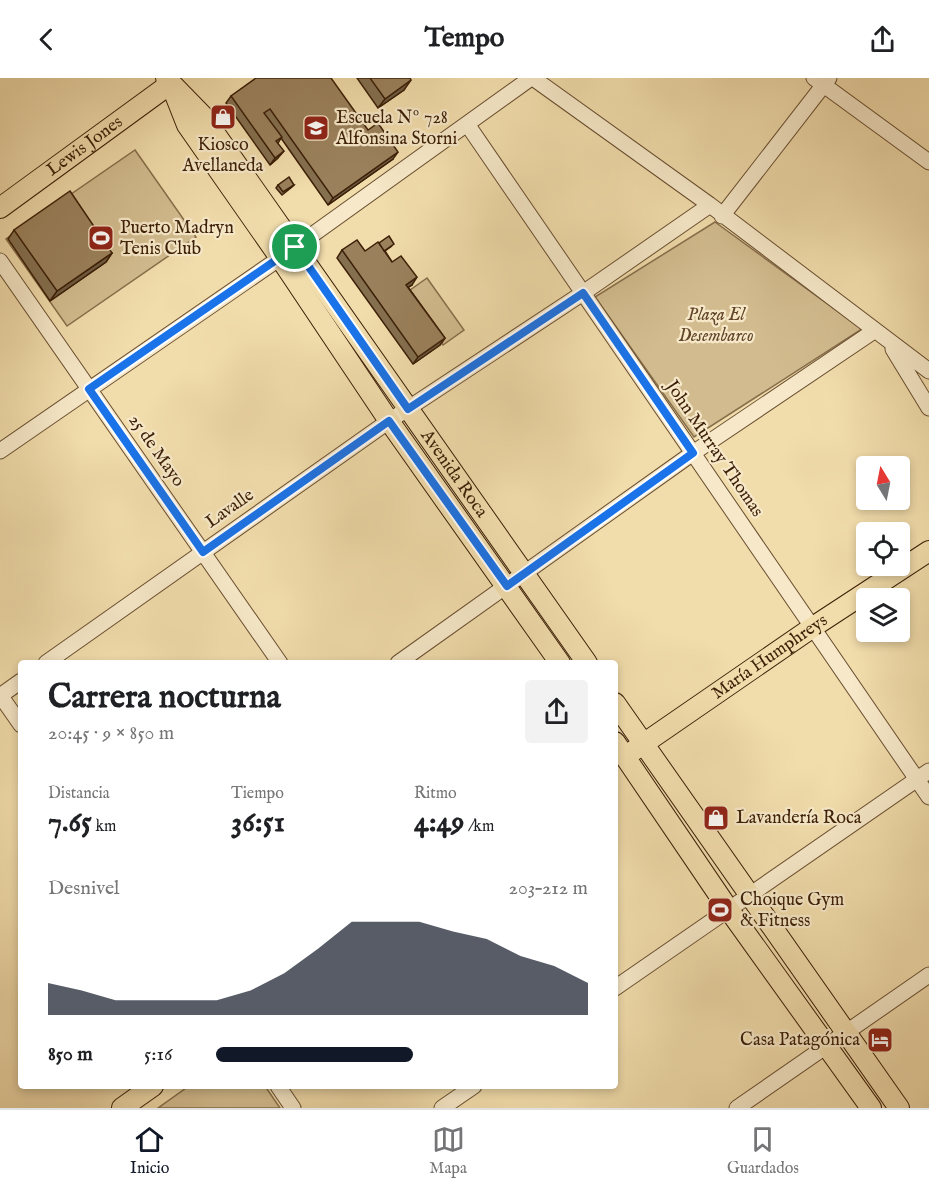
<!DOCTYPE html>
<html lang="es">
<meta charset="utf-8">
<style>
body{margin:0;font-family:"IM FELL English",serif;background:#f2f2f2;color:#202124;height:100vh;display:flex;flex-direction:column;font-size:22px;white-space:nowrap}
*{box-sizing:border-box;margin:0}
p{font-size:20px;color:#757577}
.icon{flex:none;width:33px;height:33px;fill:none;stroke:currentColor;stroke-width:2;stroke-linecap:round;stroke-linejoin:round}
.map{position:relative;flex:1;overflow:hidden}
.details{position:absolute;left:18px;top:582px;width:600px;height:429px;display:flex;flex-direction:column;background:#fff;border-radius:6px;box-shadow:0 3px 9px #0003}
.details>*{flex:none}
.needle{width:39px;rotate:350deg}
.tools{position:absolute;left:856px;top:378px;display:grid;gap:12px}
.tools a{display:grid;place-items:center;width:54px;height:54px;border-radius:6px;background:#fff;box-shadow:0 3px 9px #0003;font-size:30px}
.pin{position:absolute;display:grid;place-items:center;width:51px;height:51px;color:#fff;margin:-26px;border:3px solid #fff;border-radius:50%;box-shadow:0 2px 6px #0007}
.round{display:grid;place-items:center;flex:none;width:63px;height:63px;border-radius:6px;background:#f2f2f2}
.headline{display:flex;align-items:center;justify-content:space-between;height:102px;padding:0 30px}
h1{font-size:33px;font-weight:800;line-height:45px}
.metrics{display:grid;grid-template-columns:repeat(3,1fr);gap:9px;height:102px;padding:6px 30px}
.metrics div{display:grid;align-content:center}
.metrics b{font-size:30px;font-weight:800}
.metrics small{font-size:16px;font-weight:400}
.metrics p{font-size:16px}
.chart{height:168px;padding:12px 30px}
.chart p{display:flex;justify-content:space-between}
.chart svg{width:100%;height:108px;margin-top:6px;fill:#111827;opacity:.7}
ul{padding:0 30px;list-style:none;font-size:20px}
li{display:grid;grid-template-columns:96px 72px 1fr;align-items:center;height:45px}
li i{height:15px;border-radius:8px;background:#111827}
header{display:flex;justify-content:space-between;align-items:center;height:78px;padding:0 30px;background:#fff;font-size:27px;font-weight:800}
.tab-bar{display:flex;justify-content:space-around;align-items:center;height:84px;border-top:2px solid #e0e0e0;background:#fff;font-size:16px;color:#757577}
.tab-bar a{display:grid;justify-items:center;gap:3px}
.tab-bar .active{color:#111827}
.map>svg:first-child{display:block}
.green{fill:#d2bc8f;stroke:#876e4b;stroke-width:1.5}
.lines{fill:none;stroke-linecap:round;stroke-linejoin:round}
.minor-casing{stroke:#694e30;stroke-width:17}
.major-casing{stroke:#3c1f07;stroke-width:22}
.minor{stroke:#f6e8c8;stroke-width:15}
.major{stroke:#f1dcab;stroke-width:20}
.wall{fill:#846f4f;stroke:#3c1f07;stroke-width:1.5}
.shaded-wall{fill:#6c5a40;stroke:#3c1f07;stroke-width:1.5}
.building{fill:#9a815c;stroke:#3c1f07;stroke-width:1.5}
.route-casing{stroke:#fff;stroke-width:12}
.route{stroke:#1a73e8;stroke-width:8}
.labels{text-anchor:middle;dominant-baseline:central;stroke-width:4.5;stroke-linejoin:round;paint-order:stroke}
.poi-label{font-size:18px;fill:#3c1f07;stroke:#f6e8c8;text-anchor:start}
.street-label{font-size:18px;fill:#3c1f07;stroke:#f6e8c8}
.park-label{font-size:18px;font-style:italic;fill:#624629;stroke:#f6e8c8}
</style>
<header><svg class="icon" aria-label="back" viewBox="0 0 24 24"><path d="M15 5l-7 7 7 7"/></svg>Tempo<svg class="icon" aria-label="share" viewBox="0 0 24 24"><path d="M12 15V3M7 8l5-5 5 5M5 13v7h14v-7"/></svg></header>
<div class="map">
<svg width="929" height="1030" viewBox="0 0 929 1030">
<rect width="100%" height="100%" fill="#f1dcab"/>
<filter id="stains"><feTurbulence type="fractalNoise" baseFrequency=".00333" numOctaves="4"/><feColorMatrix values="0 0 0 0 .2 0 0 0 0 .09 0 0 0 0 .02 0 0 0 .5 -.17"/></filter>
<radialGradient id="worn" r=".72"><stop offset=".6" stop-color="#630" stop-opacity="0"/><stop offset="1" stop-color="#630" stop-opacity=".3"/></radialGradient>
<!-- green -->
<path class="green" d="M135,72l61,87 -129,89 -61,-87z
M715,144l147,107 -168,108 -99,-140z
M427,200l37,52 -21,15 -37,-52z
M189,1008h76l15,22h-122z"/>
<g class="lines">
<!-- minor casing -->
<g class="minor-casing">
<path id="minor" d="M533,0l177,127 219,166
M814,0l115,84
M467,46l462,673
M722,138l107,-138
M0,183l280,402
M893,271l36,59
M0,373l280,-193 251,-180
M46,585l343,-242 194,-128 127,-88
M398,585l295,-210 181,-122
M0,617l21,30
M0,618l21,-15
M615,910l314,-217
M278,1008l15,22
M442,1030l32,-22
M737,1030l192,-133"/>
</g>
<!-- major casing -->
<g class="major-casing">
<g id="major">
<path id="s1" d="M166,0l36,37 385,548"/>
<path d="M174,14l13,33 93,133 109,163 171,242"/>
<path id="s2" d="M0,130l170,-124"/>
<path d="M615,625l284,405"/>
<path d="M615,664l114,168 142,198"/>
<path id="s3" d="M633,673l180,-124 116,-76"/>
<path d="M122,1030l31,-22"/>
</g>
</g>
<!-- minor -->
<use href="#minor" class="minor"/>
<!-- major -->
<use href="#major" class="major"/>
</g>
<!-- wall -->
<path class="wall" d="M357,0h53l-6,12 -26,18z
M231,18l137,34 25,29 -65,46 -47,-67 -3,5v15l-8,7 -44,-62z
M278,107h16l-2,2 -10,8 -6,-7z
M14,152l98,23 -6,9 -56,39 -42,-62z
M392,168l-7,5 7,11 20,23 -4,2 37,51 -5,7 -27,19 -76,-106 5,-8 23,1z"/>
<!-- shaded-wall -->
<path class="shaded-wall" d="M411,2l-7,10 -26,18 7,-9z
M284,73l-6,7 -8,7 5,-7z
M398,74l-5,7 -65,46 5,-7z
M112,175l-6,9 -56,39 7,-10z
M417,199l-5,8 -11,7 5,-7z
M445,260l-5,7 -27,19 5,-7z"/>
<!-- building -->
<path class="building" d="M256,0h75l37,52 10,-7 20,29 -65,46 -63,-89 -6,4 18,24 -6,4 8,10 -9,7 -44,-62z
M370,0h40l1,2 -26,19z
M289,99l5,8 -11,7 -5,-7z
M70,113l42,62 -55,38 -43,-61z
M389,158l5,8 -10,7 -5,-8z
M357,162l8,11 13,-9 14,20 9,-6 16,21 -11,8 39,53 -27,19 -76,-107z"/>
<g class="lines">
<!-- route casing -->
<g class="route-casing">
<path id="route" d="M295,169l113,162 175,-116 110,160 -186,133 -118,-165 -186,131 -114,-163z"/>
</g>
<!-- route -->
<use href="#route" class="route"/>
</g>
<!-- icons -->
<defs>
<g id="shop-square" transform="scale(1.35)"><rect x="-9" y="-9" width="18" height="18" rx="4" fill="#8f2418" stroke="#f6e8c8"/><path d="M-5-2.5h2.3a2.7 3.5 0 0 1 5.4 0H5L5.5 6h-11ZM-1.5-2.5h3a1.5 2.3 0 0 0-3 0Z" fill="#fff"/></g>
<g id="school-square" transform="scale(1.35)"><rect x="-9" y="-9" width="18" height="18" rx="4" fill="#8f2418" stroke="#f6e8c8"/><path d="M0-5L7-2L0 1L-7-2ZM-4 1L0 2.5L4 1V4Q0 6-4 4Z" fill="#fff"/></g>
<g id="stadium-square" transform="scale(1.35)"><rect x="-9" y="-9" width="18" height="18" rx="4" fill="#8f2418" stroke="#f6e8c8"/><path d="M0-5a6.5 5 0 1 0 0 10a6.5 5 0 1 0 0-10ZM-3.5-1.8h7v3.6h-7Z" fill="#fff"/></g>
<g id="hotel-square" transform="scale(1.35)"><rect x="-9" y="-9" width="18" height="18" rx="4" fill="#8f2418" stroke="#f6e8c8"/><path d="M-6-4.5h1.5V1H6V5H4.5V3h-9V5H-6ZM-4 0a1.8 1.8 0 1 1 3.6 0ZM.5 0V-2.5h3Q6-2.5 6 0Z" fill="#fff"/></g>
</defs>
<g fill-rule="evenodd">
<use href="#shop-square" x="223" y="39"/>
<use href="#school-square" x="316" y="50"/>
<use href="#stadium-square" x="101" y="160"/>
<use href="#shop-square" x="716" y="740"/>
<use href="#stadium-square" x="720" y="832"/>
<use href="#hotel-square" x="880" y="962"/>
</g>
<g class="labels">
<!-- poi labels -->
<g class="poi-label">
<text x="336" y="40">Escuela Nº 728<tspan x="336" dy="21">Alfonsina Storni</tspan></text>
<text x="223" y="67" text-anchor="middle">Kiosco<tspan x="223" dy="21">Avellaneda</tspan></text>
<text x="120" y="150">Puerto Madryn<tspan x="120" dy="21">Tenis Club</tspan></text>
<text x="736" y="740">Lavandería Roca</text>
<text x="740" y="822">Choique Gym<tspan x="740" dy="21">&amp; Fitness</tspan></text>
<text x="860" y="962" text-anchor="end">Casa Patagónica</text>
</g>
<!-- street labels -->
<g class="street-label">
<text stroke="none"><textPath href="#s2" startOffset="105">Lewis Jones</textPath></text>
<text transform="translate(714 371) rotate(56)">John Murray Thomas</text>
<text transform="translate(156 373) rotate(55)">25 de Mayo</text>
<text stroke="none"><textPath href="#s1" startOffset="490">Avenida Roca</textPath></text>
<text transform="translate(230 431) rotate(-35)">Lavalle</text>
<text stroke="none"><textPath href="#s3" startOffset="166">María Humphreys</textPath></text>
</g>
<!-- park labels -->
<g class="park-label">
<text x="716" y="237">Plaza El<tspan x="716" dy="21">Desembarco</tspan></text>
</g>
</g>
<rect width="100%" height="100%" filter="url(#stains)"/>
<rect width="100%" height="100%" fill="url(#worn)"/>
</svg>
<div class="tools">
<a><svg class="needle" viewBox="-14 -14 28 28"><path d="M0-13l5 13h-10z" fill="#e53935"/><path d="M0 13l5-13h-10z" fill="#757577"/></svg></a>
<a><svg class="icon" aria-label="locate" viewBox="0 0 24 24"><circle cx="12" cy="12" r="6"/><path d="M12 2v4M12 18v4M2 12h4M18 12h4"/></svg></a>
<a><svg class="icon" aria-label="layers" viewBox="0 0 24 24"><path d="M12 4l9 5-9 5-9-5zM3 14l9 5 9-5"/></svg></a>
</div>
<div class="pin" style="left:295px;top:169px;background:#1e9e55"><svg class="icon" aria-label="arrive" viewBox="0 0 24 24"><path d="M6 21V4h12l-3 4 3 4H6"/></svg></div>
<section class="details">
<div class="headline"><div><h1>Carrera nocturna</h1><p>20:45 · 9 × 850 m</p></div><a class="round"><svg class="icon" aria-label="share" viewBox="0 0 24 24"><path d="M12 15V3M7 8l5-5 5 5M5 13v7h14v-7"/></svg></a></div>
<div class="metrics">
<div><p>Distancia</p><b>7.65<small> km</small></b></div>
<div><p>Tiempo</p><b>36:51</b></div>
<div><p>Ritmo</p><b>4:49<small> /km</small></b></div>
</div>
<div class="chart"><p><span>Desnivel</span>203–212 m</p>
<svg viewBox="0 0 160 44" preserveAspectRatio="none"><path d="M0 44V31L10 34L20 38L30 38L40 38L50 38L60 34L70 27L80 17L90 6L100 6L110 6L120 10L130 13L140 20L150 24L160 31V44z"/></svg>
</div>
<ul>
<li><b>850 m</b>5:16<i style="width:53%"></i></li>
</ul>
</section>
</div>
<nav class="tab-bar">
<a class="active"><svg class="icon" aria-label="home" viewBox="0 0 24 24"><path d="M3 11l9-7 9 7M6 9v11h12V9"/></svg>Inicio</a>
<a><svg class="icon" aria-label="map" viewBox="0 0 24 24"><path d="M3 6l6-2 6 2 6-2v14l-6 2-6-2-6 2zM9 4v14M15 6v14"/></svg>Mapa</a>
<a><svg class="icon" aria-label="saved" viewBox="0 0 24 24"><path d="M7 4h10v16l-5-4-5 4z"/></svg>Guardados</a>
</nav>
